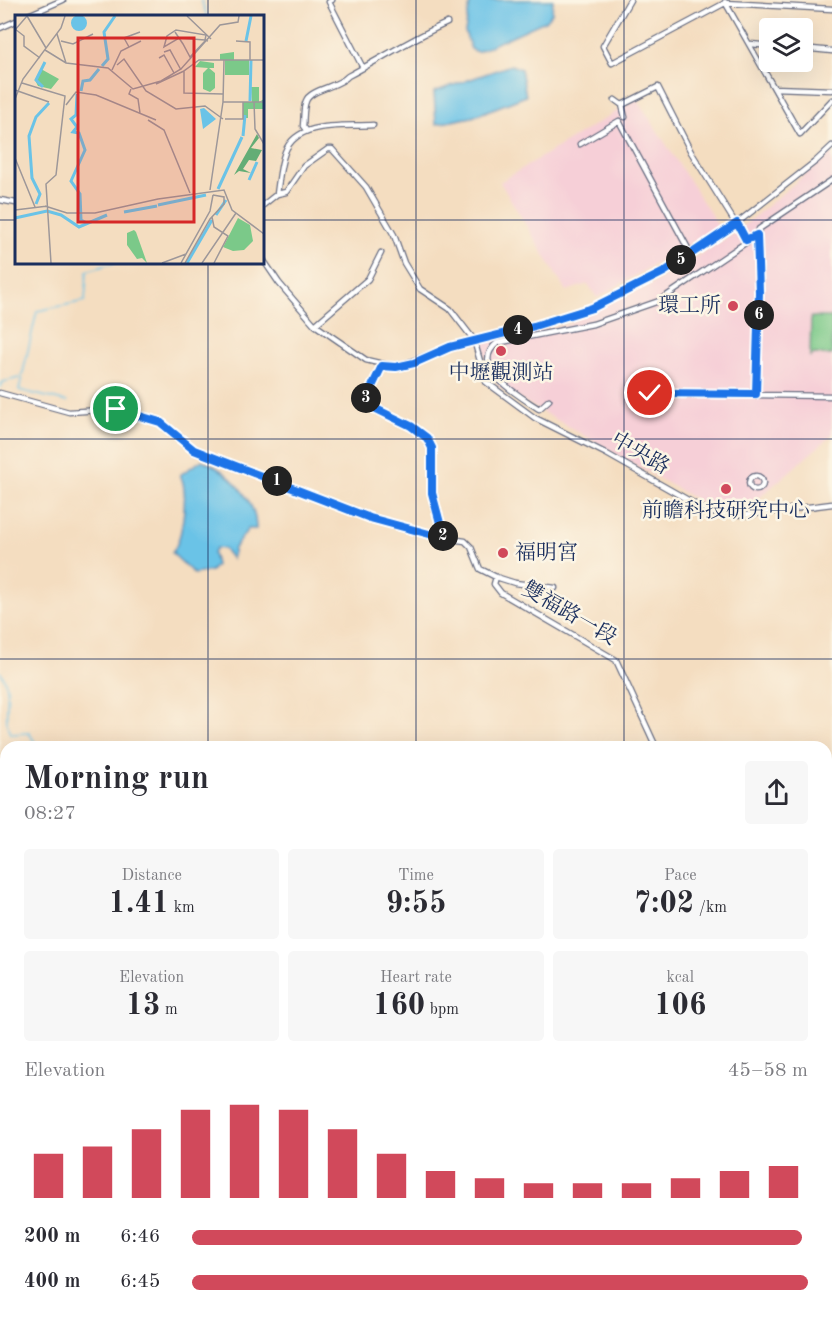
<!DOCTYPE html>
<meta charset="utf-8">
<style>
body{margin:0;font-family:"Old Standard TT","Noto Serif TC",serif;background:#f7f7f7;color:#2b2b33;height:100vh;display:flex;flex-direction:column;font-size:22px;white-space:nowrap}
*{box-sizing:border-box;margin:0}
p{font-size:20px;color:#7c7c81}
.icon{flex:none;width:33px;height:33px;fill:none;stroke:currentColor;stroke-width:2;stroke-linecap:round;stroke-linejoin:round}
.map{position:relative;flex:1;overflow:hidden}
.sheet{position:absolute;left:0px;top:741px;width:832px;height:578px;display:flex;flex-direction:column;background:#fff;border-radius:18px 18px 0 0;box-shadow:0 6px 24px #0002}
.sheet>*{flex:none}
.controls{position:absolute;left:759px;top:18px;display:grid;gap:12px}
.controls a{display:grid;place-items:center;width:54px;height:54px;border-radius:6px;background:#fff;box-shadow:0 6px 24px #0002;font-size:30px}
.pin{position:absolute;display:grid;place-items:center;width:51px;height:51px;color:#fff;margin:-26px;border:3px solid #fff;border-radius:50%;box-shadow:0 2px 6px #0007}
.km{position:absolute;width:30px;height:30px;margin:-15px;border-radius:50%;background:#222;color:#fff;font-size:16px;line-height:30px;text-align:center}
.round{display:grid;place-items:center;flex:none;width:63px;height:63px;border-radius:6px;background:#f7f7f7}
.head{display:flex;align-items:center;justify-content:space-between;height:102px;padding:0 24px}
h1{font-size:33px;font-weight:800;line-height:45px}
.figures{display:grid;grid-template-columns:repeat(3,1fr);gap:9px;height:102px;padding:6px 24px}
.figures div{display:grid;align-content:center;border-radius:6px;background:#f7f7f7;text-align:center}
.figures b{font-size:30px;font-weight:800}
.figures small{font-size:16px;font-weight:400}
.figures p{font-size:16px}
.chart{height:168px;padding:12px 24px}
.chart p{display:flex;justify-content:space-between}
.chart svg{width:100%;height:108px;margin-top:6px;stroke:#d1495b;stroke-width:6}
ul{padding:0 24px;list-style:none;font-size:20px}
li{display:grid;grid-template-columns:96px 72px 1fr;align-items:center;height:45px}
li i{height:15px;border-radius:8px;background:#d1495b}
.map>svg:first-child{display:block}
.built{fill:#f6cfd7}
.green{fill:#7bc989;stroke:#4b7c74;stroke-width:1.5}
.water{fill:#6ac3e7;stroke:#4279a2;stroke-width:1.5}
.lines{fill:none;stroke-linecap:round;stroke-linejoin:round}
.stream{stroke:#6ac3e7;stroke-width:1.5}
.minor-casing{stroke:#676c80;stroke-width:7}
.secondary-casing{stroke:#676c80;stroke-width:9}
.minor{stroke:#fff;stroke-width:4.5}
.secondary{stroke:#fde4d1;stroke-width:7}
.route-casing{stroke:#fff;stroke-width:12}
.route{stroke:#1a73e8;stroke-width:8}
.grid{fill:none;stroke:#1b2f5e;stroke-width:1.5;stroke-opacity:0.55}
.poi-dot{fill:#d1495b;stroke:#fcf5e5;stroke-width:2}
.labels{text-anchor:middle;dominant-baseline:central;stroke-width:5;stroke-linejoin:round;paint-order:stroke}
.poi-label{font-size:21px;fill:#1b2f5e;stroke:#fcf5e5}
.street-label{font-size:21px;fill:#1b2f5e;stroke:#fcf5e5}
.inset-river{fill:none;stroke:#6ac3e7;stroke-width:3}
.inset-road{fill:none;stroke:#9d9799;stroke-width:1.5}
.view{fill:#d62828;fill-opacity:0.15;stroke:#d62828;stroke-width:3}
.inset-edge{fill:none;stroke:#1b2f5e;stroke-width:3}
</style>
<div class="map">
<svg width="832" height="1318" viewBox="0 0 832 1318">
<rect width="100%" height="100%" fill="#fcf5e5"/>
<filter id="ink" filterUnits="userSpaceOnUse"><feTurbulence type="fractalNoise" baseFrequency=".0167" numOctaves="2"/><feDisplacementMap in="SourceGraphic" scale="12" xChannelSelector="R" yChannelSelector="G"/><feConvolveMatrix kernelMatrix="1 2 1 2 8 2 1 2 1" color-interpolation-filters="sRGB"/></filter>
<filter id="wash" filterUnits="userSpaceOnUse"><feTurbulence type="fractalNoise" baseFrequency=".008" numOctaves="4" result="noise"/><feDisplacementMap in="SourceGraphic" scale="24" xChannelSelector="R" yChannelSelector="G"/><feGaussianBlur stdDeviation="1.35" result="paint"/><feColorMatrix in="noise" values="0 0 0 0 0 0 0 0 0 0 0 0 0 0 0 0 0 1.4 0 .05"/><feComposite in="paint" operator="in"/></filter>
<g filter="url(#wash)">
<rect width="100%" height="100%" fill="#f4ddc0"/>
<!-- built -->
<path class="built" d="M637,99l82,128 -122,71 -9,-14 -22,7 -66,-109z
M832,152v283l-86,74 -37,-2 -210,-120 -20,-45 90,-18 34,-19 46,-19 87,-54z"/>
<!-- green -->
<path class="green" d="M811,317h21v38l-18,-1 -4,3z"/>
<!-- water -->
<path class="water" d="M475,0h78l-1,13 -7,8 -68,31 -6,-3 -6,-17 5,-29z
M511,65l10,4 5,27 -54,21 -36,7 -2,-32z
M202,460c26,10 55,40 54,69h-8l-14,19 -2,11 -8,-10 -8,-1 -3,5 3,12 -5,6 -17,3 -22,-21c11,-14 17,-63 8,-78z"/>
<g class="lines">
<!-- stream -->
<path class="stream" d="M201,0l6,16
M0,387l3,-5 16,-4
M67,402l-48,-12 18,-79 48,-10 2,-30 29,-9
M0,672c15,18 1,42 10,62l19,-1 9,14
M0,924l6,-1
M0,1106l6,6
M826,1147l6,-1
M0,1175l6,-6
M0,1215l6,20
M22,1312l2,4 21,-1 9,3
M72,1318l7,-6"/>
</g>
</g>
<g filter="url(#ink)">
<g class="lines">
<!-- minor casing -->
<g class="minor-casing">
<path id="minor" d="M332,0l-3,2 34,66
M630,0l-27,46 9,17 113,-60 107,6
M725,2l75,132 32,-34
M26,16l37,-16
M0,28l16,-7
M751,44l19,2
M802,48l30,3
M774,88l58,2
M615,100l7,5 36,-18 33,65 55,88
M622,105l3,12
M306,130l-3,-4c1,-8 0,-18 3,-25 4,-12 33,-14 42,-25 34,-18 65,-38 99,-53
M580,144l39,-23 72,133
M832,180l-73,49 -2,6 2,57 -3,103 76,1
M277,194l9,-2 18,-26 24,-17h4l34,38 28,48 10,28 16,26 30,20 24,31 12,42 49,36 70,35 106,60 35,2 86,-11
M0,200l16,3
M262,206l15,-12c2,-13 3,-29 8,-42 12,-32 59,-25 88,-27
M262,258l17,25 36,42 51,35 30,7 54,-20 84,-21 58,-18 72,-36 73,-49 79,-62 16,-15
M315,325l53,-46 13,-26
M382,366l-18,37 47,23 16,12 5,10v45l12,45
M0,393l69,19 47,-3 14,2 30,11 34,28 176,68 74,20 21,3 6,6 9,22 16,8 19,6 40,5
M650,393l106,2
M549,400l-10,9c-17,-12 -72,-41 -42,-66l96,-19 66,-23 98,-66
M749 483a7 7 0 1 1 14 0a7 7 0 1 1-14 0Z
M496,577l-2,7 7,9 115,67 40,87"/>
</g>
<!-- secondary casing -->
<g class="secondary-casing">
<path id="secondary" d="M826,1109l6,-1
M0,1256h6"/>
</g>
<!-- minor -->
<use href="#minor" class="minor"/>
<!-- secondary -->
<use href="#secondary" class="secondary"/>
</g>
</g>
<g class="lines" filter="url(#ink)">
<!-- route casing -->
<g class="route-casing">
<path id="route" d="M116,409l44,13 34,28 176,68 74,20 -12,-45v-45l-5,-10 -16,-12 -47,-23 18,-37 14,1 18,-4 36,-16 84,-21 58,-18 72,-36 73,-49 9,17 11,-5 2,57 -3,102 -106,-1"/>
</g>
<!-- route -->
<use href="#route" class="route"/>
</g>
<!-- grid -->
<path class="grid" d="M208,0v16M416,0v747M624,0v747M0,220h16M262,220h570M208,262v485M0,439h832M0,659h832M0,879h6M826,879h6M0,1098h6M826,1098h6M208,1312v6M416,1312v6M624,1312v6"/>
<!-- markers -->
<g class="poi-dot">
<circle cx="733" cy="306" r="6"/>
<circle cx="501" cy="351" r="6"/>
<circle cx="726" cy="489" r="6"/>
<circle cx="503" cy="553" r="6"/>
</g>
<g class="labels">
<!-- poi labels -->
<g class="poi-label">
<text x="721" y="306" text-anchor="end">環工所</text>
<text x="501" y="373">中壢觀測站</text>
<text x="726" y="511">前瞻科技研究中心</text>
<text x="515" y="553" text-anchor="start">福明宮</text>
</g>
<!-- street labels -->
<g class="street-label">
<text transform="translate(640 454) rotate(30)">中央路</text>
<text transform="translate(569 614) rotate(30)">雙福路一段</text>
</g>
</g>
<!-- overview -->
<g transform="translate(15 15)">
<rect width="249" height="249" fill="#f4ddc0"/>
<path d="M219,37v8h15v15h-24v-15h-5v-6zM185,46l14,2v5h-5l6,5v15l-5,4 -7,-3v-16l5,-5 -13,-1zM26,54l18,10 -8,10 -13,-3 -3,-6zM236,72h8v15l5,-3v10h-16v9h-5v-16h9zM223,203l12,7 3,16 -9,9 -11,1 -10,-4zM119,215l2,2 11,31 -5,-5 -5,1 -10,-14v-12z" fill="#7bc989"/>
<path d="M242,119l2,4 -8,10 11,2 -6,11 -7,-1 -6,9 8,4 -12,-2 -5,4z" fill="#64ad75"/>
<path d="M56 8a8 8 0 1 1 16 0a8 8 0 1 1-16 0ZM189,93l12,11 -13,10 -3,-20z" fill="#6ac3e7"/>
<path class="inset-river" d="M231,26l5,-25M87,51l6,-7 -4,-27 11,-16M28,72l-7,-7 9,-18M66,76l2,-10 7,-1 9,-11M62,79l-1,21 -5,4 6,8 -4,5 6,1 6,17 -14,31 9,13 1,26 6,3M235,86l1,-41M228,121l2,-21M234,165l8,-18M203,174l24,-52M21,189l4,-10 -8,-16 -3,-42 7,-19 13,-14M143,190l48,-10M109,197l33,-6M201,200l10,-15M0,203l32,-7 14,4 18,12 28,-12M172,248l25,-43"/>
<path class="inset-road" d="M12,1l19,32M172,1l24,23M0,14l9,7v10l16,12M0,15l12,-14M160,17l8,12 7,13 15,-16v-1l1,-5 -30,-5 -9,6 -3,11 15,-9 26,2 3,1M42,19l9,29M46,26l12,3 20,-10M221,26l14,1v18M114,32l-5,-9 16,-6M30,35l21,13 42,5 25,21 28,-8 20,-12 39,-44 18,-3 1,-6M149,37l6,-2 11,20M144,43l5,-3 10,18M249,45h-40l-1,42h41M102,50l7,-6 22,32 30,18 29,-3 18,13M97,55l9,-19 20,-10M7,68l43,13 -9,79 -10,9 5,79M141,69l28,-13M116,74l-2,5 9,5 2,14M0,75l34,12M208,79l-39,-1v-22l15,-11h25M0,84l8,-20 38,-51 4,-12M239,87l1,27 9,15M51,90l10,-13 20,3 60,25M210,104h18v-17M133,105l16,10 26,63M0,143l20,49M195,175l13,-88M30,191l22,7h28l63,-14 66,-9 8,20 32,24M0,195l33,-4M197,202l2,10 14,9 -14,27M147,248l24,-9M166,248l29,-52 3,-16M170,248l25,-44 14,-15v-7l-11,-2M187,248l34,-50"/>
<path class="view" d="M63,23h116v184h-116z"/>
<rect width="249" height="249" class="inset-edge"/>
</g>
</svg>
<div class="controls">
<a><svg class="icon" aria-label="layers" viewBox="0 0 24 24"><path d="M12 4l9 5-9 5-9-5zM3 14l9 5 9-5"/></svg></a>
</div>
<div class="pin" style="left:116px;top:409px;background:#1e9e55"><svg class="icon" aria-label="arrive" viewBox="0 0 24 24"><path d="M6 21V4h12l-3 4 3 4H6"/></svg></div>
<div class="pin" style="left:650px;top:393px;background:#d93025"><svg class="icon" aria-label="check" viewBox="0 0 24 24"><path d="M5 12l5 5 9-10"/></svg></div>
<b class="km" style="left:277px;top:481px">1</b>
<b class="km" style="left:443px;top:536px">2</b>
<b class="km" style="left:366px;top:398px">3</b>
<b class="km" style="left:518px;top:330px">4</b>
<b class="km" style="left:681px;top:260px">5</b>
<b class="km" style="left:759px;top:315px">6</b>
<section class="sheet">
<div class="head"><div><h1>Morning run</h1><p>08:27</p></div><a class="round"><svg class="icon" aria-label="share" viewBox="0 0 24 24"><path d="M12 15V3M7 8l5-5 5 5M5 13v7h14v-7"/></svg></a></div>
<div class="figures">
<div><p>Distance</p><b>1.41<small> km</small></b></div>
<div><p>Time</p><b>9:55</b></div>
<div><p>Pace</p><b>7:02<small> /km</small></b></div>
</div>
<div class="figures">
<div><p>Elevation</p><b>13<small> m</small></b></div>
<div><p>Heart rate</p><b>160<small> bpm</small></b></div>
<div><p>kcal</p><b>106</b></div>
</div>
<div class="chart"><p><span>Elevation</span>45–58 m</p>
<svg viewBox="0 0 160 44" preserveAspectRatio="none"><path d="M5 44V26M15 44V23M25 44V16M35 44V8M45 44V6M55 44V8M65 44V16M75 44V26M85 44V33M95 44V36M105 44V38M115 44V38M125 44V38M135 44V36M145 44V33M155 44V31"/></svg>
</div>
<ul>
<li><b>200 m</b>6:46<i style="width:99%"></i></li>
<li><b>400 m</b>6:45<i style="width:100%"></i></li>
</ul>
</section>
</div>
